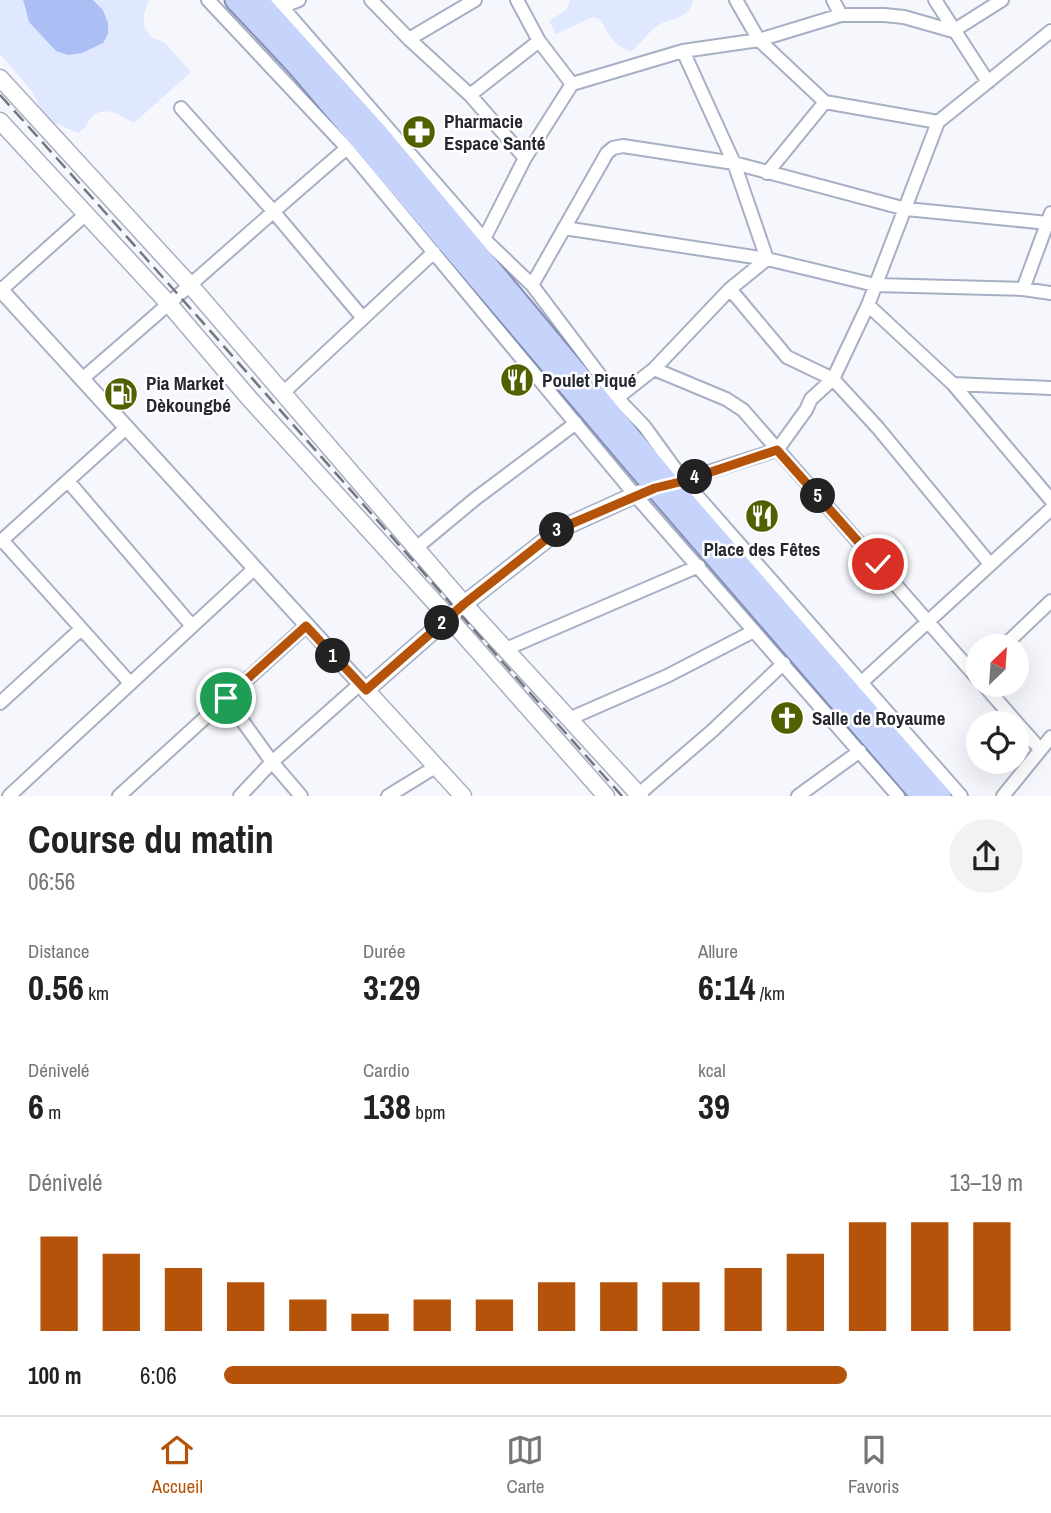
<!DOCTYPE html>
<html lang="fr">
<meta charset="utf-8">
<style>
body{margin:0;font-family:"Archivo Narrow",sans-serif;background:#f2f2f2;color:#222;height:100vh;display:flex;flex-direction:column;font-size:26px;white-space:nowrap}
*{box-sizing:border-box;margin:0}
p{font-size:23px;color:#767676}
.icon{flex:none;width:38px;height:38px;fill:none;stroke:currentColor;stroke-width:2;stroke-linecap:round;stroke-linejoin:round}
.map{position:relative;height:796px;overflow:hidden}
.sheet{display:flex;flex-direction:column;background:#fff;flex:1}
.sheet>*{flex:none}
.needle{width:46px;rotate:25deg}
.controls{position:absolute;left:966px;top:634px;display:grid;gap:14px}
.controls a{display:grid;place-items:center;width:63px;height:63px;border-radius:50%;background:#fff;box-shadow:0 7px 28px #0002;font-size:35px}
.pin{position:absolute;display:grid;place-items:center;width:60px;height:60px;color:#fff;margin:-30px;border:4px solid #fff;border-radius:50%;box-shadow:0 2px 7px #0007}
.km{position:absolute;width:35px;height:35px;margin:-18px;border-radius:50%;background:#222;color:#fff;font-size:19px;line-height:35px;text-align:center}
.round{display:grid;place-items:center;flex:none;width:74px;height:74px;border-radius:37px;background:#f2f2f2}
.head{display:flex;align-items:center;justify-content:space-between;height:119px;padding:0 28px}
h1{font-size:38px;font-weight:800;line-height:52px}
.stats{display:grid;grid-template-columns:repeat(3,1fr);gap:10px;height:119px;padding:7px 28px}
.stats div{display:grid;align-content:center}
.stats b{font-size:35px;font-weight:800}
.stats small{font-size:19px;font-weight:400}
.stats p{font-size:19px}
.chart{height:196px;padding:14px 28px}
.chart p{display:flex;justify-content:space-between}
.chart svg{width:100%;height:126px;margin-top:7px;stroke:#b45309;stroke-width:6}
ul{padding:0 28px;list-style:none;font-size:23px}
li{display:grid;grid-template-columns:112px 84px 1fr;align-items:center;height:52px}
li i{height:18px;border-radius:9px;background:#b45309}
.tab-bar{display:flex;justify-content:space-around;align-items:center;height:98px;border-top:2px solid #e0e0e0;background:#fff;font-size:19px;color:#767676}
.tab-bar a{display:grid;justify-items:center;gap:4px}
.tab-bar .on{color:#b45309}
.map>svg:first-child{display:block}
.green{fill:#e0e8ff}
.water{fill:#acbff4}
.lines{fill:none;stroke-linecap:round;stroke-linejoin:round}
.minor-casing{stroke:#a7afc4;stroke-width:16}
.tertiary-casing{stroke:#a7afc4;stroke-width:18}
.secondary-casing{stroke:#a7afc4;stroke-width:19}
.trunk-casing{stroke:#8491b4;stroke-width:23}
.minor{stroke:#fff;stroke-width:12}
.tertiary{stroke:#fff;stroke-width:14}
.secondary{stroke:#fff;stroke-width:16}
.trunk{stroke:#c6d4fb;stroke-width:19}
.rail{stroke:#73767d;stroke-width:2.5;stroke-dasharray:14 7;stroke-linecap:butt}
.route-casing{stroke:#fff;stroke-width:14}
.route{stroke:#b45309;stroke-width:9}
.labels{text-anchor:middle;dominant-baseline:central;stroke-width:5;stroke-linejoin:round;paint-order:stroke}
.poi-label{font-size:19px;font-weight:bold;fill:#252831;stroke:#fff;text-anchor:start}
</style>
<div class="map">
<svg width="1051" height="796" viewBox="0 0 1051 796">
<rect width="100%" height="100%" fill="#f5f7fc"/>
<!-- green -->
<path class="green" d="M0,0h23l3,14 30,37 36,-4 11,-4v-33l-10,-10h56l-5,14v12l7,11 14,6 26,29 -57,51c-14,-8 -33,-21 -45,-2 -4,6 -4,8 -11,12l-23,-10 -12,-10 -10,-20 -33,-39z
M570,0h123c-2,19 -24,18 -36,26 -10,7 -16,18 -26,25 -17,-4 -23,-18 -31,-32l-7,-2 -37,17 -7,-13 18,-12z"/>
<!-- water -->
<path class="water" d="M23,0h70l10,10 5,13v11l-5,9 -21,10 -14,2 -12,-4 -27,-29z"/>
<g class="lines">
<!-- minor casing -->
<g class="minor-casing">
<path id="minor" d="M208,0l139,148 288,347 263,301
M276,0l208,239 48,46 85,113 27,28 40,55 277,315
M371,0l38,39 61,56 55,63
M517,0l22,41 33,43
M736,0l23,40 66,62 113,20
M833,0l8,15
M935,0l53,82
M282,7l17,-7
M409,39l66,-39
M683,51l51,112 33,96
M470,95l69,-54
M181,108l92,103 89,106
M767,173l58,-71
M564,228l203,31 108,26 148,4 28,4
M484,239l41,-81 47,-74 111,-33 76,-11 82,-25h43l20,2 49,14 49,-31
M532,285l75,-132 6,-5 10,-2 111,17 172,46 142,14
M730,289l57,68 46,22 45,49 112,136
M1023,289l28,-76
M1,290l85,-76
M868,305l85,79 98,116
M654,369l72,30 17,11 235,269
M82,379c89,-76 176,-155 265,-231
M953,384l98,4
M284,392l150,-140
M617,398l37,-29 76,-80 37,-30
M68,481l124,145
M677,482l100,-32 29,-40 5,-11 22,-20 35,-74 70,-183 113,-91
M2,540l128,143
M0,542l126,-114
M416,548l59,-49 101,-76
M1004,646l47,-45
M506,649l193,-83
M862,682l189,-173
M983,684l34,39
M226,698l46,64 29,34
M0,703l81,-74
M571,718l96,-42 87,-45
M1017,723l23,26
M639,794l73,-63 72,-68
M9,796l245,-227
M119,796l187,-170
M240,796l32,-34 88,-78
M388,796l49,-30
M798,796l62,-45
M1003,796l48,-59"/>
</g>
<!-- tertiary casing -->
<g class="tertiary-casing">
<path id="tertiary" d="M0,289l366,401"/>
</g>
<!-- secondary casing -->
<g class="secondary-casing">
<path id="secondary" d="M0,78l191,208 273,318 176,192
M0,121l169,183 79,93 200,220 158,179
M463,796l-97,-106 98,-86 96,-75 75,-34 30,-10"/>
</g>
<!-- trunk casing -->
<g class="trunk-casing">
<path id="trunk" d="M235,0l63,67 339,400 284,329
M258,0l120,133 292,351 271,312"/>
</g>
<!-- minor -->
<use href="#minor" class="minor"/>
<!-- tertiary -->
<use href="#tertiary" class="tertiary"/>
<!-- secondary -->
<use href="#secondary" class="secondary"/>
<!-- trunk -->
<use href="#trunk" class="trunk"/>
<!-- rail -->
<path class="rail" d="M0,95c209,232 413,468 622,701"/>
</g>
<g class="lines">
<!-- route casing -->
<g class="route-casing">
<path id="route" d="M226,698l80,-72 60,64 98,-86 95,-75 96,-41 29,-7 93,-31 101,114"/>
</g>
<!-- route -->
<use href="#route" class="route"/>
</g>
<!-- icons -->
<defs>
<g id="pharmacy-disc" transform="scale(1.75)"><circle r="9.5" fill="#526000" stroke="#fff"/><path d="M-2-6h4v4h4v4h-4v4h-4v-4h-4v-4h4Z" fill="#fff"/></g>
<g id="restaurant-disc" transform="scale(1.75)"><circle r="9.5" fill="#526000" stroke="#fff"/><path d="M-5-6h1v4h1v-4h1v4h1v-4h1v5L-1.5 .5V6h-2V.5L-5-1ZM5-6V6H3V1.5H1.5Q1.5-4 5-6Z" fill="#fff"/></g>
<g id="fuel-disc" transform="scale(1.75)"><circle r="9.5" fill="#526000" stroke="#fff"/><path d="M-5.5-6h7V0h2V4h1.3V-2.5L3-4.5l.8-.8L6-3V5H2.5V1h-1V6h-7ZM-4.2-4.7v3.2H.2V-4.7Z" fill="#fff"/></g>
<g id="church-disc" transform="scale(1.75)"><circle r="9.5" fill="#526000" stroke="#fff"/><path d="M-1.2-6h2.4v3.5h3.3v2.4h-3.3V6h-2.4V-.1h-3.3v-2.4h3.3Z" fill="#fff"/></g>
</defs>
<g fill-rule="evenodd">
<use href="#pharmacy-disc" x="419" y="132"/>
<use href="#restaurant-disc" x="517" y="380"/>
<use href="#fuel-disc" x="121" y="394"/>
<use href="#restaurant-disc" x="762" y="516"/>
<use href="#church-disc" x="787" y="718"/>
</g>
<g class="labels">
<!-- poi labels -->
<g class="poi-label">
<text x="444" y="121">Pharmacie<tspan x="444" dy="22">Espace Santé</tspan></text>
<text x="542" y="380">Poulet Piqué</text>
<text x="146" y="383">Pia Market<tspan x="146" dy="22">Dèkoungbé</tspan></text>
<text x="762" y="549" text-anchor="middle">Place des Fêtes</text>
<text x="812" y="718">Salle de Royaume</text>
</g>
</g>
</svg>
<div class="controls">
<a><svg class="needle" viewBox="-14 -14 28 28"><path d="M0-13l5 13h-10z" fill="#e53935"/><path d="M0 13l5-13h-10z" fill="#767676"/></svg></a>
<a><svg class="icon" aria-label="locate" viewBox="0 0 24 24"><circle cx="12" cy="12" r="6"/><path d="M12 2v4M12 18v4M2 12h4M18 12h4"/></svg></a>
</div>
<div class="pin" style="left:226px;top:698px;background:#1e9e55"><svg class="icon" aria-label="arrive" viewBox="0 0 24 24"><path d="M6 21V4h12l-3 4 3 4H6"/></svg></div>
<div class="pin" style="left:878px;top:564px;background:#d93025"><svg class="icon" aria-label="check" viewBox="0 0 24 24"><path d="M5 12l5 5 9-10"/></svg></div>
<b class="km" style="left:333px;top:656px">1</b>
<b class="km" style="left:442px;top:623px">2</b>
<b class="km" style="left:557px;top:530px">3</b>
<b class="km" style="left:695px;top:477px">4</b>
<b class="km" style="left:818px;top:496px">5</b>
</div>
<section class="sheet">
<div class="head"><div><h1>Course du matin</h1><p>06:56</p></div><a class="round"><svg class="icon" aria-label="share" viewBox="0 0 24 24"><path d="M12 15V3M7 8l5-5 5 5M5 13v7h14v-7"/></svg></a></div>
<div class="stats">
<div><p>Distance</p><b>0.56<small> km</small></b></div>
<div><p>Durée</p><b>3:29</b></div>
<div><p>Allure</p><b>6:14<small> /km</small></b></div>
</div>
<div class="stats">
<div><p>Dénivelé</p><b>6<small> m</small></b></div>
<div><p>Cardio</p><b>138<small> bpm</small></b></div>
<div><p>kcal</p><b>39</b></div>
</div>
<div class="chart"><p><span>Dénivelé</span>13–19 m</p>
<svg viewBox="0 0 160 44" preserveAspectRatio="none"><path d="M5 44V11M15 44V17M25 44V22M35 44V27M45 44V33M55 44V38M65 44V33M75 44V33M85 44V27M95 44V27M105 44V27M115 44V22M125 44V17M135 44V6M145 44V6M155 44V6"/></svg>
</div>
<ul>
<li><b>100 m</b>6:06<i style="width:78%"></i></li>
</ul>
</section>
<nav class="tab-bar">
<a class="on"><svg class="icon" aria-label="home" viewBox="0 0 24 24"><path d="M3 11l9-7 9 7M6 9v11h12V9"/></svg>Accueil</a>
<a><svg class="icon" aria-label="map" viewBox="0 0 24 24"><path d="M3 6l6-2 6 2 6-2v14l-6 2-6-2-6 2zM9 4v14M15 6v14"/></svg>Carte</a>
<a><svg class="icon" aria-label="saved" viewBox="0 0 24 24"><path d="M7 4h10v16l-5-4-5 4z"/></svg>Favoris</a>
</nav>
